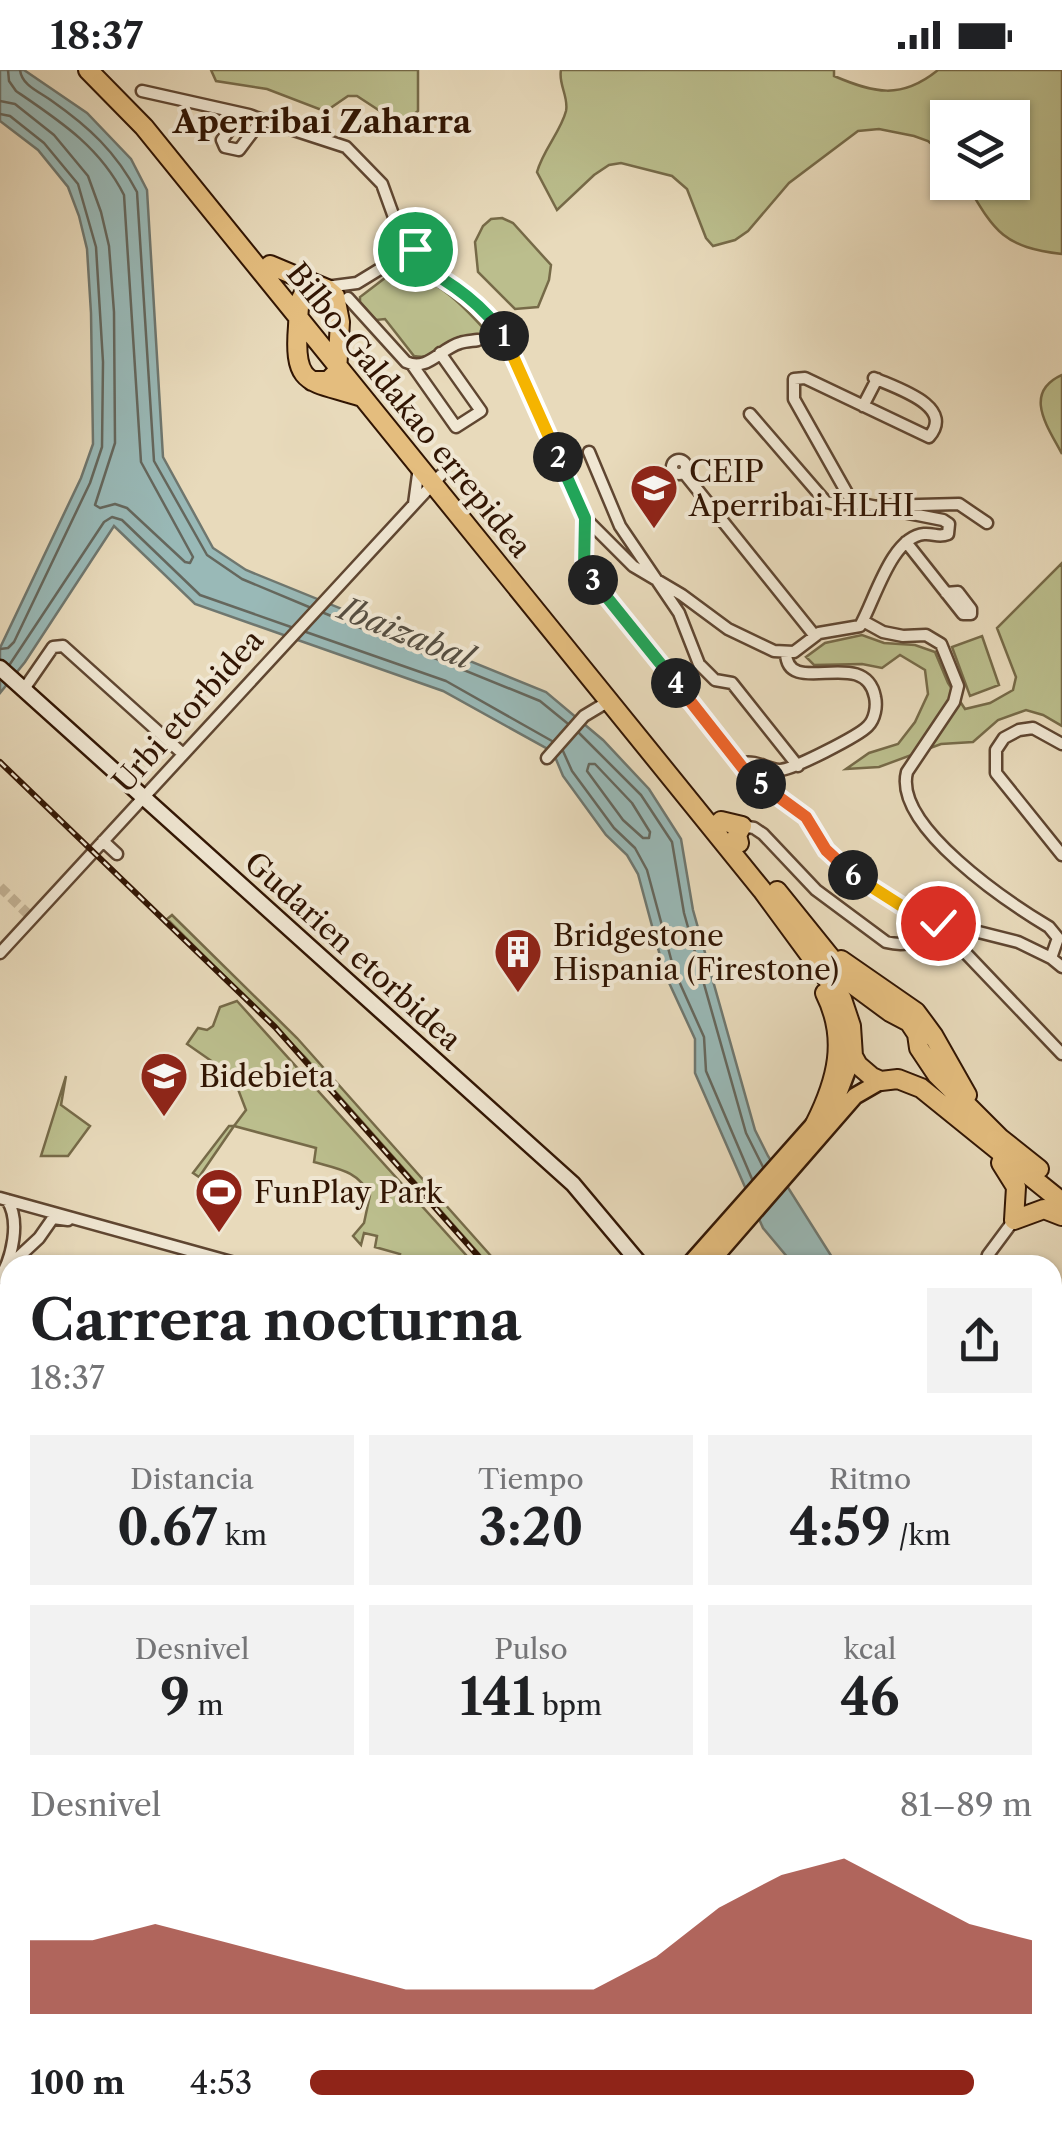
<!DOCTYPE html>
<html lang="es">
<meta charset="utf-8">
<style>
body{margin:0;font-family:"Libre Caslon Text",serif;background:#f2f2f2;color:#202124;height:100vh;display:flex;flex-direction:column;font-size:38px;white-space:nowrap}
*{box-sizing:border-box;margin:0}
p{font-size:32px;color:#757577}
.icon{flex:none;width:55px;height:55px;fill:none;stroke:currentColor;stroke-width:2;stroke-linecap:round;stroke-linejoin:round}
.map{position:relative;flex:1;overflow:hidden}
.panel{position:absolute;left:0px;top:1185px;width:1062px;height:888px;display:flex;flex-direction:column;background:#fff;border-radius:30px 30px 0 0;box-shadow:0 2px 8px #0004}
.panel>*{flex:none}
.tools{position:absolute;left:930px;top:30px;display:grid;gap:20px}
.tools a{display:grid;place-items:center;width:100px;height:100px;border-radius:0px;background:#fff;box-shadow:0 2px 8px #0004;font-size:50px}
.pin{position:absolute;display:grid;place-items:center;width:85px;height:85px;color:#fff;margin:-42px;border:5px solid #fff;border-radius:50%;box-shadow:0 2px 10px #0007}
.km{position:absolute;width:50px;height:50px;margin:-25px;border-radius:50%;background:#222;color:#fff;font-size:28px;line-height:50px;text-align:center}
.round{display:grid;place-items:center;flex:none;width:105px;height:105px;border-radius:0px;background:#f2f2f2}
.headline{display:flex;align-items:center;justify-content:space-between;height:170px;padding:0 30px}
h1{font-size:55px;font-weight:800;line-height:75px}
.stats{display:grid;grid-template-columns:repeat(3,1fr);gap:15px;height:170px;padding:10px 30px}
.stats div{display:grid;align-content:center;border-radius:0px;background:#f2f2f2;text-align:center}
.stats b{font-size:50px;font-weight:800}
.stats small{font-size:28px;font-weight:400}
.stats p{font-size:28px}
.chart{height:280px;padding:20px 30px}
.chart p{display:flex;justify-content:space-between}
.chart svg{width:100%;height:180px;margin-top:10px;fill:#8f2418;opacity:.7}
ul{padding:0 30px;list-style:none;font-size:32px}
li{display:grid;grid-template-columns:160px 120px 1fr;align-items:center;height:75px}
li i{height:25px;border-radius:12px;background:#8f2418}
.status{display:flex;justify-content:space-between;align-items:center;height:70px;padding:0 50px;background:#fff;direction:ltr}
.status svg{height:28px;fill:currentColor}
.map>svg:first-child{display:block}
.green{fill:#bbbe8d;stroke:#766a48;stroke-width:2.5}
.water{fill:#99b9b7;stroke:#6f776f;stroke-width:2.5}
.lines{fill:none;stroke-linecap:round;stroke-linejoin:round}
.shore{stroke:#65675d;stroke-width:2.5}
.street-tunnel{stroke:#c3b396;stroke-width:10;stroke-dasharray:10 5;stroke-linecap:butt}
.street-casing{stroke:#5f4631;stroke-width:15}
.secondary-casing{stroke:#311503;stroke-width:19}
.primary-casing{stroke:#311503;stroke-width:20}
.highway-casing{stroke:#311503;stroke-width:22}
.street{stroke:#f0e7d3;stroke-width:10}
.secondary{stroke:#f0e7d3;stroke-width:14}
.primary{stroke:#e4bd7e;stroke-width:15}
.highway{stroke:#e4bd7e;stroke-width:18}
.rail-casing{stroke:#311503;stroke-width:6}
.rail{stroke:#f0e7d3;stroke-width:2.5;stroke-dasharray:8;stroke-linecap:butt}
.split-1-casing{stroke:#fff;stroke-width:20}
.split-2-casing{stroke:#fff;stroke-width:20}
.split-3-casing{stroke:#fff;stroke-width:20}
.split-4-casing{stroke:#fff;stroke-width:20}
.split-5-casing{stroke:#fff;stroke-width:20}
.split-6-casing{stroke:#fff;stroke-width:20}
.split-7-casing{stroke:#fff;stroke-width:20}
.split-1{stroke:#22a559;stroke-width:12}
.split-2{stroke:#f5b400;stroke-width:12}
.split-3{stroke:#22a559;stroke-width:12}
.split-4{stroke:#22a559;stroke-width:12}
.split-5{stroke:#f0652b;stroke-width:12}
.split-6{stroke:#f0652b;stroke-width:12}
.split-7{stroke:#f5b400;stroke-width:12}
.labels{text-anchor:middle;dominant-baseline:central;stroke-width:8;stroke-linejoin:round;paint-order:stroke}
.street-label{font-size:30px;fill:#311503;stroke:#f0e7d3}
.poi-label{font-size:30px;fill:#311503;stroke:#f0e7d3;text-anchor:start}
.neighbourhood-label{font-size:32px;font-weight:bold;fill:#311503;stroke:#f0e7d3}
.water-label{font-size:32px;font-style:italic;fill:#554e42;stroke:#f0e7d3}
</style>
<div class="status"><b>18:37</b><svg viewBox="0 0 49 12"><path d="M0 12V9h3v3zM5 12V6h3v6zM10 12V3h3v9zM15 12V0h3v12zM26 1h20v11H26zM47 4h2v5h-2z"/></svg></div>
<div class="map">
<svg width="1062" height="2072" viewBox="0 0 1062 2072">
<rect width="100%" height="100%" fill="#e8dabb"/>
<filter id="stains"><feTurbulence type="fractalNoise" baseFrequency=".002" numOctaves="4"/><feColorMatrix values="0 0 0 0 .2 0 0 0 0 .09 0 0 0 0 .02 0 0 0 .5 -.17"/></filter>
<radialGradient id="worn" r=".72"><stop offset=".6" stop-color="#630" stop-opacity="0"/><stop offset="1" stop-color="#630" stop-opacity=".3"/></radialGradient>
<!-- green -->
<path class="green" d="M211,0h207v41l-9,7 -3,10 -49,-32h-9l-19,13h-10l-52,-20 -51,-8z
M561,0h273v6c40,17 67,24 104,-6h124v184c-59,-7 -67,-22 -96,-71l46,-1v-64h-64l-1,39 -19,-16 -14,-5 -35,-7 -21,2 -69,52 -41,48 -13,9 -22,6 -7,-8 -19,-49 -15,-13 -51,-13 -12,2 -15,10 -37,35 -20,-38c6,-22 24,-41 29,-61 3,-14 -8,-27 -5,-41z
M502,148l11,5 38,42 -2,15 -11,27 -23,2 -37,-37 -3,-30 8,-16 8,-7z
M399,204c36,-2 72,40 94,65 -31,-3 -52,22 -79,17l-29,-37 -9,1 -16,-18v-5l25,-19z
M1062,305v79c-14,-27 -40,-61 0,-79z
M1062,493v163l-19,-11 -17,-5 -28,10 -25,22 -32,2 -62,23 -33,2 23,-16 29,-9 17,-22 13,-28 -3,-24 -25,-15 -18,13 -20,-4 -48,1 -8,-8 19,-14 37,-8 22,8 31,2 20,7 13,31 17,26 25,-6 23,-13 3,-13 -19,-49z
M982,566l17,49 -29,11 -18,-49z
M172,845l125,123 202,227h-10l-184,-208 -138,-138z
M237,931l238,264h-78l3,-11 -25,-7 2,-11 -13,-3 -3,12 -8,-9 11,-13 6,-28c-12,-24 -31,-26 -56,-33l2,-14 -82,-22 -35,51 -6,-4 36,-47h5l12,-16 -13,-34 -46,-32 11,-16 9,2 6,-4 7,-19z
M66,1006l-5,29 29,21 -22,30h-27z"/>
<!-- water -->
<path class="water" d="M0,0h24l63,43 44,46 16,31 16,267 50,91 33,22 300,122 57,48 46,49 32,50 12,71 62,220 13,26 69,109h-43l-31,-37 -68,-155v-34l-30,-65 -27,-100 -11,-19 -21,-20 -43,-59 -10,-24 -110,-61 -248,-87 -81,-78 -89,136 -25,31v-45l81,-170 12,-34 -2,-131 -4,-64 -8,-33 -11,-29 -30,-37 -38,-29z"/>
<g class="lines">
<!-- shore -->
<path class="shore" d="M20,0c2,16 20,22 32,31 37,26 64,51 85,91l17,269 53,94 35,24 67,28
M0,31l15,3 39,31 34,41 13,36 8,34 5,66 1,131 -20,62 5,3 15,-4 12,4 58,54 5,1 3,-6 -52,-95 -17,-267c-24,-48 -64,-74 -108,-104l-7,-10 -1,-11
M0,44l10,2 34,27 34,41 18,63 7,115 -1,85 -12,36 -76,159 -6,6 -8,1
M324,543l216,88 27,22
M306,562l140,49 106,60
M10,594l94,-142 8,-5 10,3 78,75 91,32
M579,663l62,62 31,47 12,71 62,220 17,34
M563,681l9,20 42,57 21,20 12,22 27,100 30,67 2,34 46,108
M589,694h6l37,39 18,29 -1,6h-6l-20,-18 -36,-49z"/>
<!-- street-tunnel -->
<path class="street-tunnel" d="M0,817l32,31"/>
<!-- street casing -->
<g class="street-casing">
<path id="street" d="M142,21l107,24
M249,45l8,3v8l-18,24 -14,-3 -3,-7 18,-24z
M257,48l89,29 36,37 21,58
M391 184a13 13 0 1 1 26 0a13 13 0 1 1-26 0Z
M414,193l24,11 28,22 36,36 83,186 48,48 49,29 46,34 46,22 20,1 25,-19 41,-7c15,-26 31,-89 64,-92 10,-1 14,4 24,0l1,-10 -6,-4 -91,-18 -58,-103v-20l11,-1 124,59c27,-31 -33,-49 -55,-59
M326,217l31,-4 36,-22
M348,228l58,64c21,10 34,-13 54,-19 6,-2 12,-2 18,-3
M413,296l43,61 25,-16 -41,-58
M863,336l14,-27
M750,344l76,88 14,3 12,-3
M589,382l31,74 59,87 20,51 16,16 17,3 66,83
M672 397a7 7 0 1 1 14 0a7 7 0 1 1-14 0Z
M684,403l131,163
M414,434l5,-37
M880,436l79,-2 28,19
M585,448l-2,51 163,203 61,45 8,19 25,31 79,50 99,25 33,16 11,9
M906,472l57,72h8v-5l-13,-17 -12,1
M863,551l20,11 20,4 23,-1 15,9 17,42 -4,16 -47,70c-14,54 102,131 142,155l9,11 -7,20
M24,619l29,-42 10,-1 120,108
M1062,674l-29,-16 -14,2 -15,8 -8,12v23l66,82
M547,688l37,-42 25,-15
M742,693c15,-3 24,6 37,7 12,1 81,-35 89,-44 7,-7 9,-20 7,-29 -10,-52 -88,2 -89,-44
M742,756l12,2 9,6 53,56 70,52c24,6 36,-2 51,-19l125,131
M103,771l14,13
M0,883l441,-478
M0,1128l242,67
M10,1195l29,-27 14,-20 15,2
M985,1195l3,-10 26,-35
M0,1208c12,-20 21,-57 7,-78
M1052,1312l10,7
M1052,1749l10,4
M0,1876l10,17
M0,2010l10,-4
M0,2043l10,-4
M783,2062l9,10
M1017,2062l26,10
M209,2072l8,-10
M246,2072l1,-10
M913,2072l8,-10
M996,2072l8,-10"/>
</g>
<!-- secondary casing -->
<g class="secondary-casing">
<path id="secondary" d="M0,598l573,516 68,81
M1052,1601l10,6"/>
</g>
<!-- primary casing -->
<g class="primary-casing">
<path id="primary" d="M689,1195l148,-167 16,-42
M708,1195l147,-169 26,-15
M0,1809l10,5
M0,1835l10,12
M79,2062l1,10
M91,2062l2,10
M103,2062l3,10
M128,2062l1,10"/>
</g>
<!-- highway casing -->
<g class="highway-casing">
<path id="highway" d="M88,0l56,57 618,763 80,109 9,27 2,30 5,9 14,12 9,4 17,-2 23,9 141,114
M270,195l57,24 8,7 5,26 -3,50 -9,9h-16
M319,217l-11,2c-11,10 -9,22 -10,37 -5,62 12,54 64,71
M721,751l21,5 -5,9 2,8
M777,821l75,93 38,28 19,10 8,12 2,14 18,27 63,63 39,31
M841,890l75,52 17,23 34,60
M815,1054c22,-44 33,-85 10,-131
M1001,1093l15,24 -2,33
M1014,1150l30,-11 18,7
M1052,1534l10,-6
M1052,1555l10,-5
M0,1580l10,-2
M0,1595l10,-4
M0,1670l10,-2
M0,1685l10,-2
M0,1717l10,2
M0,1796l10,5"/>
</g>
<!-- street -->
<use href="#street" class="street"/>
<!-- secondary -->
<use href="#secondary" class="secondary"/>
<!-- primary -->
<use href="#primary" class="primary"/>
<!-- highway -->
<use href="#highway" class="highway"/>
<!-- rail casing -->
<g class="rail-casing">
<path id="rail" d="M0,692l275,265 211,238
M1052,1661l10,5"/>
</g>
<!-- rail -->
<use href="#rail" class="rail"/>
</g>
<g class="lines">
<!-- split-1 casing -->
<g class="split-1-casing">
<path id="split-1" d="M415,179l-1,14c34,17 68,40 90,73"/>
</g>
<!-- split-2 casing -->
<g class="split-2-casing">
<path id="split-2" d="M504,266l54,121"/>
</g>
<!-- split-3 casing -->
<g class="split-3-casing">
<path id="split-3" d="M558,387l27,61 -1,50 9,12"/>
</g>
<!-- split-4 casing -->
<g class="split-4-casing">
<path id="split-4" d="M593,510l83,103"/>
</g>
<!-- split-5 casing -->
<g class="split-5-casing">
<path id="split-5" d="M676,613l70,89 15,12"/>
</g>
<!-- split-6 casing -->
<g class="split-6-casing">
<path id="split-6" d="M761,714l45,33 20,33 27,25"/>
</g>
<!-- split-7 casing -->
<g class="split-7-casing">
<path id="split-7" d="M853,805l66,42 19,6"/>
</g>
<!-- split-1 -->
<use href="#split-1" class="split-1"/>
<!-- split-2 -->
<use href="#split-2" class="split-2"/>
<!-- split-3 -->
<use href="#split-3" class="split-3"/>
<!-- split-4 -->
<use href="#split-4" class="split-4"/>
<!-- split-5 -->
<use href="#split-5" class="split-5"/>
<!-- split-6 -->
<use href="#split-6" class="split-6"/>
<!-- split-7 -->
<use href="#split-7" class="split-7"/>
</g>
<!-- icons -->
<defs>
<g id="school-pin" transform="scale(2.5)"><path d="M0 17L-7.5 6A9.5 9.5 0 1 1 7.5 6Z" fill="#8f2418" stroke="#f0e7d3"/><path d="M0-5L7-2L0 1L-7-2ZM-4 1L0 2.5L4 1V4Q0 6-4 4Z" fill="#fff"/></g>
<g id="building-pin" transform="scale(2.5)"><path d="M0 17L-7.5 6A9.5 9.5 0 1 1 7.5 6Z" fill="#8f2418" stroke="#f0e7d3"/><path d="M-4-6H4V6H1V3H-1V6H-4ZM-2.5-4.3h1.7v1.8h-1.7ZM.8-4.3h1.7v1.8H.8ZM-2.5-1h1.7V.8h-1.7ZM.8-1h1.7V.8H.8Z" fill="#fff"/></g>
<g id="stadium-pin" transform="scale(2.5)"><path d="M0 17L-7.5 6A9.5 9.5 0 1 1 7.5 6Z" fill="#8f2418" stroke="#f0e7d3"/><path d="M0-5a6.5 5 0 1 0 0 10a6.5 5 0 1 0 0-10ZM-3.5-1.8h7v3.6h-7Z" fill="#fff"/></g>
</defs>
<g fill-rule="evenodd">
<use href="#school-pin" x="654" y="418"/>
<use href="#building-pin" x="518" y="882"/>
<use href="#school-pin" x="164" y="1006"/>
<use href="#stadium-pin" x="219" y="1122"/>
</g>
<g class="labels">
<!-- street labels -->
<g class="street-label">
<text transform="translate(409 340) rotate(51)">Bilbo-Galdakao errepidea</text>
<text transform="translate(188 641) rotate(-48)">Urbi etorbidea</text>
<text transform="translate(353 881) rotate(42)">Gudarien etorbidea</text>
</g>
<!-- poi labels -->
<g class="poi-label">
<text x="689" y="401">CEIP<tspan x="689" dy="34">Aperribai HLHI</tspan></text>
<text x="553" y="865">Bridgestone<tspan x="553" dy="34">Hispania (Firestone)</tspan></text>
<text x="199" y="1006">Bidebieta</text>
<text x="254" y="1122">FunPlay Park</text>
</g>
<!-- neighbourhood labels -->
<g class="neighbourhood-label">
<text x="322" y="51">Aperribai Zaharra</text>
</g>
<!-- water labels -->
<g class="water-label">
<text transform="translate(406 563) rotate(22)">Ibaizabal</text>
</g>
</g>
<rect width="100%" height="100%" filter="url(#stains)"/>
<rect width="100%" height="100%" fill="url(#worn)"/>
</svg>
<div class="tools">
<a><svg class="icon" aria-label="layers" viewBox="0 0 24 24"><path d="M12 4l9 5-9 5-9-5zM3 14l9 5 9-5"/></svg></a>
</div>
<div class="pin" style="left:415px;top:179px;background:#1e9e55"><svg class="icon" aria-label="arrive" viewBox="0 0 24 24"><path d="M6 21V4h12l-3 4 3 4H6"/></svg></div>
<div class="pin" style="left:938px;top:853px;background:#d93025"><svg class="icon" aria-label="check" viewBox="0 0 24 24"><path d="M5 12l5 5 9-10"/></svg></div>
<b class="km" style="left:504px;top:266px">1</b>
<b class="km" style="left:558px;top:387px">2</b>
<b class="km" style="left:593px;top:510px">3</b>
<b class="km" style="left:676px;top:613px">4</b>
<b class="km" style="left:761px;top:714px">5</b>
<b class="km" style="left:853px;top:805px">6</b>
<section class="panel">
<div class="headline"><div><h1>Carrera nocturna</h1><p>18:37</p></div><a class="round"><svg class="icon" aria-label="share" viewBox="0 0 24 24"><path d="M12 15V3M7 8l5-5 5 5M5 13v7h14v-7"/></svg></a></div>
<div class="stats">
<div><p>Distancia</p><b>0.67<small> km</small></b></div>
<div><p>Tiempo</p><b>3:20</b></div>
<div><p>Ritmo</p><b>4:59<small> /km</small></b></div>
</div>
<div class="stats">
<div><p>Desnivel</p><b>9<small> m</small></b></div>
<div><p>Pulso</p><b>141<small> bpm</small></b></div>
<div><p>kcal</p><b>46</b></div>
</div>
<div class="chart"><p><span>Desnivel</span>81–89 m</p>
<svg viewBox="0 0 160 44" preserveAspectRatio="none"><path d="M0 44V26L10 26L20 22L30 26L40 30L50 34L60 38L70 38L80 38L90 38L100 30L110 18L120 10L130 6L140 14L150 22L160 26V44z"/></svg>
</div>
<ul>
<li><b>100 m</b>4:53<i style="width:92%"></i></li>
</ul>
</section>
</div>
